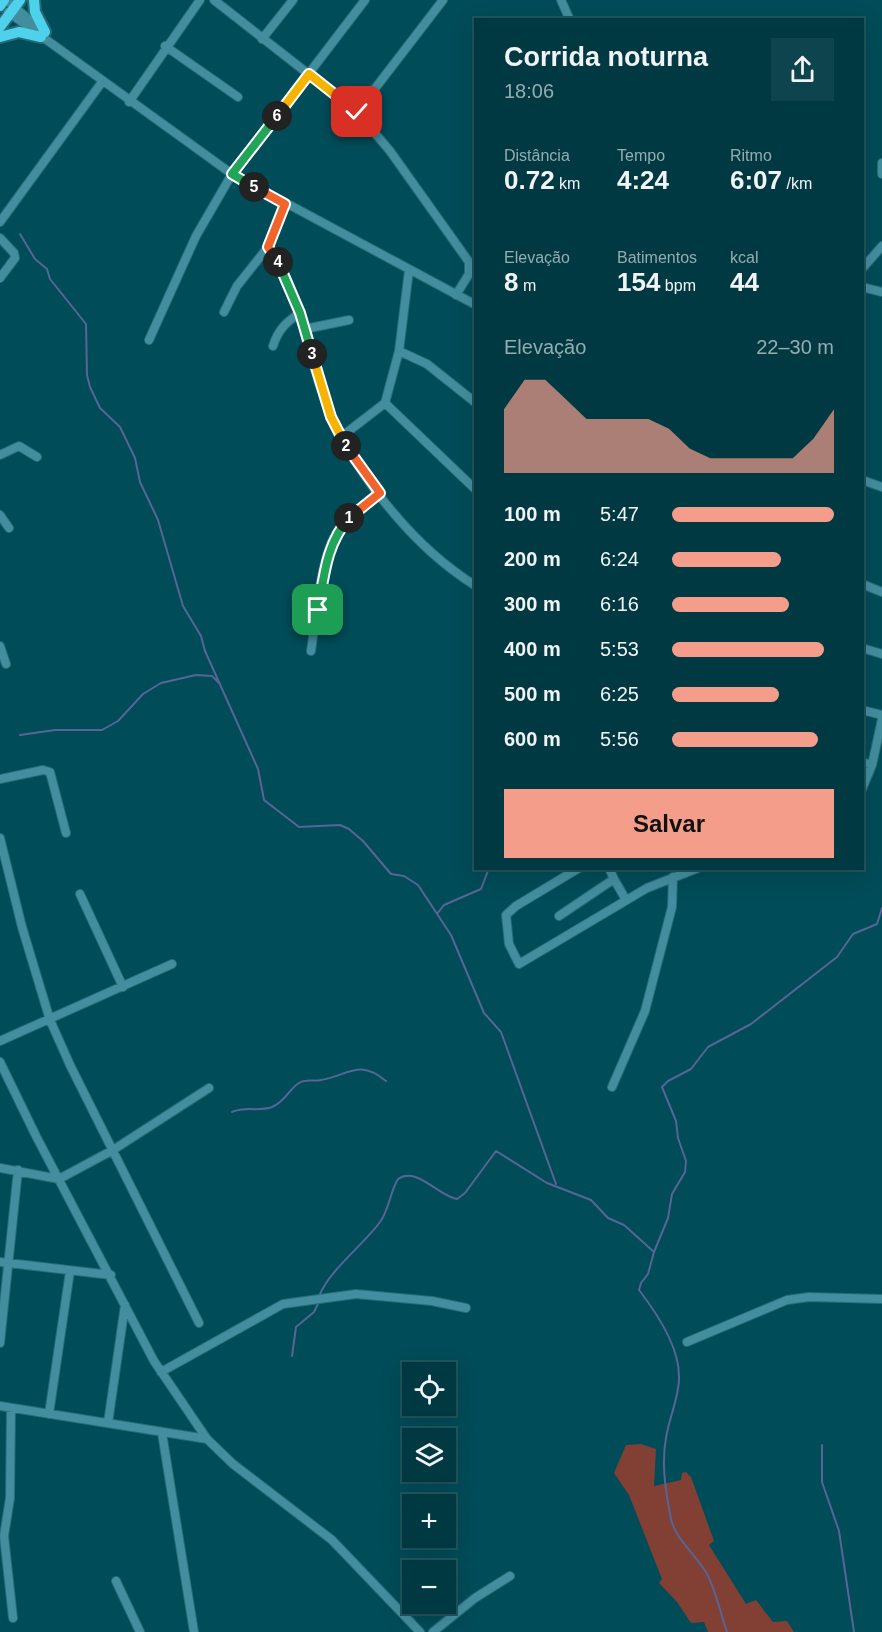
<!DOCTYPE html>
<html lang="pt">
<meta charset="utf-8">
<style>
body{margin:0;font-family:Helvetica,sans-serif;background:#0e444d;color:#f1f3f6;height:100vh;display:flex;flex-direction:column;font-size:22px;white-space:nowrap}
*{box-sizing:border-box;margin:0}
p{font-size:20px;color:#95acb2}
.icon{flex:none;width:33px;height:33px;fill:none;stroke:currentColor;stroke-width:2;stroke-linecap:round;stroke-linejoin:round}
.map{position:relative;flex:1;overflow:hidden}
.details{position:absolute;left:474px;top:18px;width:390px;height:852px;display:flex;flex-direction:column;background:#003942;border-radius:0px;box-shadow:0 6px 24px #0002,0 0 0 2px #22535b}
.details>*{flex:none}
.buttons{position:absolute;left:402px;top:1362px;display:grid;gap:12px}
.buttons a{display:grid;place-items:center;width:54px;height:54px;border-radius:0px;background:#003942;box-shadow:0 6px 24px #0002,0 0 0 2px #22535b;font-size:30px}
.pin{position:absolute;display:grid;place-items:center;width:51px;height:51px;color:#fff;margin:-26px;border-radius:12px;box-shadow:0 3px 9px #0006}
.km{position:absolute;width:30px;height:30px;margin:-15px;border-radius:50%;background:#222;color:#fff;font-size:16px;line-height:30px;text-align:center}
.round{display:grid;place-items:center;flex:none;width:63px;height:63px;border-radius:0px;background:#0e444d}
.head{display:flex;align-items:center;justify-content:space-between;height:102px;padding:0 30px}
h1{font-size:27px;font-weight:700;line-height:45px}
.stats{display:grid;grid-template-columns:repeat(3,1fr);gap:9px;height:102px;padding:6px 30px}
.stats div{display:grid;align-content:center}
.stats b{font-size:26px;font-weight:700}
.stats small{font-size:16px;font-weight:400}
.stats p{font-size:16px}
.chart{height:168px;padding:12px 30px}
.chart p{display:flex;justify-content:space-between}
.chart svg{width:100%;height:108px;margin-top:6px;fill:#f49d8b;opacity:.7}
.action{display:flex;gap:12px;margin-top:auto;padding:12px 30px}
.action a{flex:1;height:69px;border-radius:0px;background:#f49d8b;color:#111;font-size:24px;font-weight:700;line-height:69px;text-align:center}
ul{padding:0 30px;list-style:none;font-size:20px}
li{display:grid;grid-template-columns:96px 72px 1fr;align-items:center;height:45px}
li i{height:15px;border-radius:8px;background:#f49d8b}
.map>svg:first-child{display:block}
.green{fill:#814033}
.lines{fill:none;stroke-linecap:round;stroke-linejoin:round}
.stream{stroke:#586494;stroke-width:2}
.minor-casing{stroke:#286b76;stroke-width:10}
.major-casing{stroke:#286b76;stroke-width:14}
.minor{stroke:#428e9e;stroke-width:8}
.major{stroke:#4ed2eb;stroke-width:10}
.split-1-casing{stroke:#fff;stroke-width:12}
.split-2-casing{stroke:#fff;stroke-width:12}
.split-3-casing{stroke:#fff;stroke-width:12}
.split-4-casing{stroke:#fff;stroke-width:12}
.split-5-casing{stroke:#fff;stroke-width:12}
.split-6-casing{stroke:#fff;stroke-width:12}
.split-7-casing{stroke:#fff;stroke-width:12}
.split-1{stroke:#22a559;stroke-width:8}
.split-2{stroke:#f0652b;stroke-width:8}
.split-3{stroke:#f5b400;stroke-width:8}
.split-4{stroke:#22a559;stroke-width:8}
.split-5{stroke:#f0652b;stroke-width:8}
.split-6{stroke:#22a559;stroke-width:8}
.split-7{stroke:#f5b400;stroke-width:8}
</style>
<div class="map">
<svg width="882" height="1632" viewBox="0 0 882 1632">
<rect width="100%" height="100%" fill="#004c58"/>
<!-- green -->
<path class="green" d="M641,1444l15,5 -2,37 27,-6 1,-7 4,-1 5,5 23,64 -5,4 37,59 10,-4 17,22 14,-1 7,11h-86l-4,-10 -13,1 -14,-21 -18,-19 3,-4 -33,-84 -15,-22 12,-28z"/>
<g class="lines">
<!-- stream -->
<path class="stream" d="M20,234l15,25 12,10 3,10 36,45 1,51 3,12 10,21 20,19 15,31 5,24 18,38 25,86 18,30 4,15 53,118 6,31 35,27 41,-2 9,4 14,12 28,33 13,2 14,9 33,50 33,78 17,19 55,152
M20,735l35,-5h47l16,-9 25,-27 18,-11 35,-8 16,1 8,8
M437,914l7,-9 37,-16 8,-21
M232,1112c14,-6 27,0 40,-5 14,-6 16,-17 27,-24 8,-5 14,-1 22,-3 27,-4 37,-22 65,1
M654,1252l14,-34 4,-24 13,-22 1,-11 -8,-23 -2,-17 -14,-34 6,-6 23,-12 17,-22 43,-23 86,-67 16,-23 24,-10 5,-16
M320,1294c11,-25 43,-49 60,-72 9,-12 10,-30 18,-43 19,-13 40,17 59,20l8,-6 31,-42 51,32 44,17 17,18 16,7 30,27 -6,22 -7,9 -2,7c17,22 40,57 40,86 1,20 -10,41 -13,62 -5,27 0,55 5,81 5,22 27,37 37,57 9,18 12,37 19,56
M292,1356l4,-29 18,-15 4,-8
M822,1445v37l17,49 15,101"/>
<!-- minor casing -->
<g class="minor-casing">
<path id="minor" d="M6,0l37,31
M214,0l143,112 33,39 79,111v12l-13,21
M561,0l9,20
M8,12l224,162 244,131
M262,39l31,-39
M165,46l73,51
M129,102l71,-102
M357,112l86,-112
M882,163v11
M0,222l102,-140
M0,238l14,15 1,5 -15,20
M268,247c32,42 37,97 54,145 24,72 89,154 154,194
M862,269l20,-23
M862,287l20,5
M224,312l13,-26 31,-39 17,-43
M305,329l44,-9
M149,340l47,-104 36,-62 133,-174
M273,346c5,-16 13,-24 27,-33
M399,351l28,13 49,39
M385,403l91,87
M341,437l44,-34 14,-52 10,-81
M0,455l19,-9 18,11
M862,480l20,7
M0,515l9,13
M862,584l20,8
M0,646l6,18
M862,648l20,6
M311,651c5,-32 9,-91 25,-117 11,-17 29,-28 44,-41
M862,710l20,5
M862,762l10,3
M0,779l43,-9 7,2 16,61
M862,789l10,-24 10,-46
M0,838l22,89 28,93 20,45 129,258
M579,868l-63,38 -10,9 3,29 10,20 128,-76 51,-20
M609,868l5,11
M80,894l43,93
M559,916l55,-37 12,21
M0,1041l172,-77
M0,1062l36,74 118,225 53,78 26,25 99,76 88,92
M612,1087l33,-76 27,-104 1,-30
M0,1168l59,11 54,-29 96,-62
M0,1262l111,13
M687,1342l100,-42 22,-3 73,2
M0,1343l18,-173
M161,1372l122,-68 73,-10 76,7 34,7
M0,1406l207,33
M11,1408l-1,90 -6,38 9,82
M49,1414l21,-143
M108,1423l17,-118
M162,1433l32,199
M116,1581l24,51
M433,1632l42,-34 35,-22"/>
</g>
<!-- major casing -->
<g class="major-casing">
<path id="major" d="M34,0l1,12 10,20
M0,6l4,-6
M0,27l20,-27
M0,37l19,-5 22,5"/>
</g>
<!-- minor -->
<use href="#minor" class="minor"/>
<!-- major -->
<use href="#major" class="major"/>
</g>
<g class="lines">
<!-- split-1 casing -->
<g class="split-1-casing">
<path id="split-1" d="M318,610c6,-33 8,-66 31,-92"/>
</g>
<!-- split-2 casing -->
<g class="split-2-casing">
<path id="split-2" d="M346,446l34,47 -31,25"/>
</g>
<!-- split-3 casing -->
<g class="split-3-casing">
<path id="split-3" d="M312,354l19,63 15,29"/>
</g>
<!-- split-4 casing -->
<g class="split-4-casing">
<path id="split-4" d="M278,262l22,51 12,41"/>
</g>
<!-- split-5 casing -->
<g class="split-5-casing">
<path id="split-5" d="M254,187l31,17 -17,43 10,15"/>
</g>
<!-- split-6 casing -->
<g class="split-6-casing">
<path id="split-6" d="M254,187l-22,-13 45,-58"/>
</g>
<!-- split-7 casing -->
<g class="split-7-casing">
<path id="split-7" d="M277,116l32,-42 48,38"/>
</g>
<!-- split-1 -->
<use href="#split-1" class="split-1"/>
<!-- split-2 -->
<use href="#split-2" class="split-2"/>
<!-- split-3 -->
<use href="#split-3" class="split-3"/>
<!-- split-4 -->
<use href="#split-4" class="split-4"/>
<!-- split-5 -->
<use href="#split-5" class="split-5"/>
<!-- split-6 -->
<use href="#split-6" class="split-6"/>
<!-- split-7 -->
<use href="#split-7" class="split-7"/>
</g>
</svg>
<div class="buttons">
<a><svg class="icon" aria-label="locate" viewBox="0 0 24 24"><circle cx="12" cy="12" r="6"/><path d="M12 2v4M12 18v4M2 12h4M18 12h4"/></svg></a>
<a><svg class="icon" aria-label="layers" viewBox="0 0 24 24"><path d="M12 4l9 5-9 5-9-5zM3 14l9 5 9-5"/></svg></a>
<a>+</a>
<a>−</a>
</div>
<div class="pin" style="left:318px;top:610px;background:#1e9e55"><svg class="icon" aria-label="arrive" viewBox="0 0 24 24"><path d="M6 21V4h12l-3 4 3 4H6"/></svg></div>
<div class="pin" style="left:357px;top:112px;background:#d93025"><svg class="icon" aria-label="check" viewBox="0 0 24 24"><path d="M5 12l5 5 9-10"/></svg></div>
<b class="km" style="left:349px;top:518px">1</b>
<b class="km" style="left:346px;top:446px">2</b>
<b class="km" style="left:312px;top:354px">3</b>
<b class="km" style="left:278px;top:262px">4</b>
<b class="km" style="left:254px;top:187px">5</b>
<b class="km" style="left:277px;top:116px">6</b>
<section class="details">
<div class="head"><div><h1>Corrida noturna</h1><p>18:06</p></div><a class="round"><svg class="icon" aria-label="share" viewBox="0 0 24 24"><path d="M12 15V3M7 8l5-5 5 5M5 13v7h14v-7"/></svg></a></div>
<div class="stats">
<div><p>Distância</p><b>0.72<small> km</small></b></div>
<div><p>Tempo</p><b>4:24</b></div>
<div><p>Ritmo</p><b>6:07<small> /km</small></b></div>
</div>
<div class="stats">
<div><p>Elevação</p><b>8<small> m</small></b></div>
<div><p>Batimentos</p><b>154<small> bpm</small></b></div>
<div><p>kcal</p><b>44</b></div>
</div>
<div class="chart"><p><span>Elevação</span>22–30 m</p>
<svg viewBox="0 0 160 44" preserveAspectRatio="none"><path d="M0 44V18L10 6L20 6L30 14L40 22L50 22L60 22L70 22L80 26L90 34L100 38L110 38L120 38L130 38L140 38L150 30L160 18V44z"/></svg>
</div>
<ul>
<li><b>100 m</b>5:47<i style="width:100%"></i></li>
<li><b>200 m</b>6:24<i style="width:67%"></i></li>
<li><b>300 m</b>6:16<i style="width:72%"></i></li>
<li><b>400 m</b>5:53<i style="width:94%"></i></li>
<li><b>500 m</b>6:25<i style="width:66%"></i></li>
<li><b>600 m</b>5:56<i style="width:90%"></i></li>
</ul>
<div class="action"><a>Salvar</a></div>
</section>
</div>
